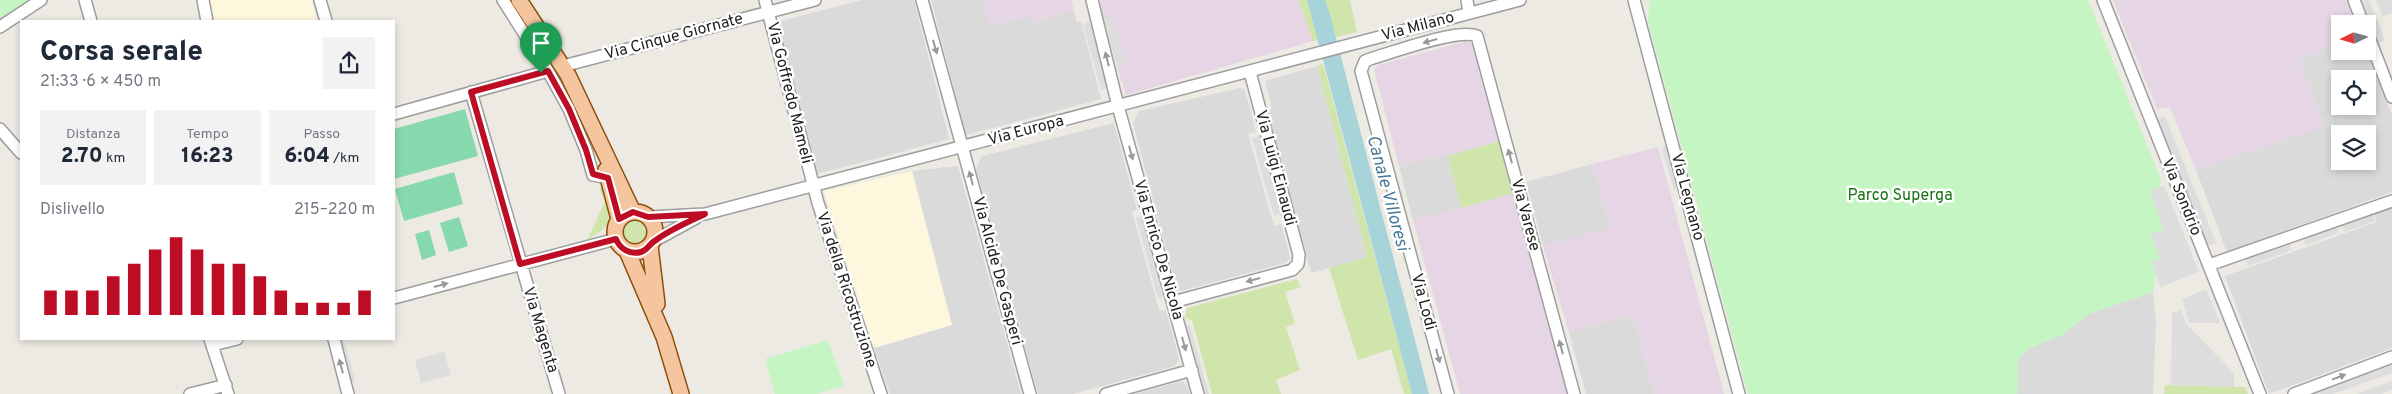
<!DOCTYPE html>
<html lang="it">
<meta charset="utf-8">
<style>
body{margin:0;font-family:Overpass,sans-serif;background:#f2f2f3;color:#1f2937;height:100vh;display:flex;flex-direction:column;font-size:19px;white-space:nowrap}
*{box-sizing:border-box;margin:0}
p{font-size:16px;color:#747a83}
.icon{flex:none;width:28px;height:28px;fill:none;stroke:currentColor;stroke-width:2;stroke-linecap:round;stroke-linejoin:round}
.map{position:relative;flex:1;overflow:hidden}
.panel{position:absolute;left:20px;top:20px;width:375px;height:320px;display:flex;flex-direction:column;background:#fff;border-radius:0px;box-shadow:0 2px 8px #0003}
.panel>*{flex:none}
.needle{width:32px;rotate:265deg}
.buttons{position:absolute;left:2331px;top:15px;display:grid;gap:10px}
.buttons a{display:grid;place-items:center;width:45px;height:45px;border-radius:0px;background:#fff;box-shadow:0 2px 8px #0003;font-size:25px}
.pin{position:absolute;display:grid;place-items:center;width:42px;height:42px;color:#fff;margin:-51px -21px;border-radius:50% 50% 50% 0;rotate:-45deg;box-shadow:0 0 5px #0007}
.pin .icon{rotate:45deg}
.round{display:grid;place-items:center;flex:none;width:52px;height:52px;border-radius:0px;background:#f2f2f3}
.headline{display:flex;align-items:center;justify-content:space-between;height:85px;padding:0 20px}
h1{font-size:28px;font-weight:800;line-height:38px}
.metrics{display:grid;grid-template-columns:repeat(3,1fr);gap:8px;height:85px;padding:5px 20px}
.metrics div{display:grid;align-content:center;border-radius:0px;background:#f2f2f3;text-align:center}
.metrics b{font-size:21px;font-weight:800}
.metrics small{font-size:14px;font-weight:400}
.metrics p{font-size:14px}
.chart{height:140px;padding:10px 20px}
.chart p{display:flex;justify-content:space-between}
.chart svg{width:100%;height:90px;margin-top:5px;stroke:#bc0d25;stroke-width:6}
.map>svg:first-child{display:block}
.residential{fill:#dbdada;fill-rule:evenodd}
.industrial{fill:#e6d5e5}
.education{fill:#fdf8dd}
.grass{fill:#cfe5ac}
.park{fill:#c5f5c2}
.pitch{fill:#86d8ad}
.parking{fill:#ddd}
.water{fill:#a6d4d8}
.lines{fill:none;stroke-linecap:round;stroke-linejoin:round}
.minor-casing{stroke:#9e9e9e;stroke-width:14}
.major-casing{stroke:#8c4f0a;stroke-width:18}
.minor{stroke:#fff;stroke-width:11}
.major{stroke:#f5c5a0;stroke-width:15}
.oneway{fill:#999}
.route-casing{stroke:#fff;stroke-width:10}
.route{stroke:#bc0d25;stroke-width:6}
.labels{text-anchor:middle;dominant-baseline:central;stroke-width:5;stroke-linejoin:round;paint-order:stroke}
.street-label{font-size:16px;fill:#1d1d1d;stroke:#fff}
.park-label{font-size:16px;fill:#177312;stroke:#fff}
.water-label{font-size:18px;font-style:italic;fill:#4a7a97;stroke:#fff}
</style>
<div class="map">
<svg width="2392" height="394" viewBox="0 0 2392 394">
<rect width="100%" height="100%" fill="#ede9e3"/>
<!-- residential -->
<path class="residential" d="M862,0h52l35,139 -132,35 -3,-2 -37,-150z
M931,0h52l7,26 39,-11 3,8 42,-13 3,12 4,-1 20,78 -135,36z
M2340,44v7h26l26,64v77l-165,60 -31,-82 128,-44 -25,-66zM2340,79h28v27h-28zM2340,134h28v27h-28z
M1317,66l50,191 -56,16 -44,-163 5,-1 -7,-28z
M1240,88l5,2 11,42 -8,2 26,92 7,-2 9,34 -5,5 -104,28 -5,-5 -43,-163 6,-12z
M1114,123l23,87 -5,2 27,98 7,1 13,48 -4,7 -102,28h-35l-62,-225 6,-13z
M1445,154l3,2 13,52 -48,12 -14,-54z
M1593,164l17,64 -67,18 -17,-64z
M958,166l63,228h-131l-16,-46 78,-23 -40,-154z
M2392,208v140l-123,46 -44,-118 152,-54 -3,-8z
M2153,292l3,33 -3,69h-136l1,-34 11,-12 33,-13 27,-21z
M1633,315l21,79h-68l-17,-62z
M1182,381l5,4 3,9h-55z"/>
<!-- industrial -->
<path class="industrial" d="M983,0h88l3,10 -43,13 -3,-8 -38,11z
M1099,0h199l15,41 -187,54 -9,-28 8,-2 -12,-48 -9,2z
M2113,0h233l9,24h-15v20l-41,16 25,66 -128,44 -26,-63 -13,2z
M1467,41l7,4 25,96 -51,15 -3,-2 -46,12 -25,-97 5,-4z
M1658,147l66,247h-70l-21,-79 -64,17 -26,-86 67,-19 -17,-63z
M1513,193l45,166 9,35h-107l-47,-174z"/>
<!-- education -->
<path class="education" d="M209,0h102l6,21h-104z
M912,171l40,154 -78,23 -50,-157z"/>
<!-- grass -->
<path class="grass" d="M1298,0h9l11,40 -5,1z
M1325,0h25l7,32 -21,5z
M1323,64l89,330h-8l-13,-45 -33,11 -29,-92 38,-11 -50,-191z
M1499,141l14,52 -52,15 -13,-52z
M605,184l9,32 -14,16 -13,8 18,-38 -6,-14z
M622 232a12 12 0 1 1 24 0a12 12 0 1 1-24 0Z
M1297,279l4,8 -16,5 10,31 -9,4 14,43 -24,10 5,14h-69l-20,-74 -7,-2 2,-10z
M2165,385l80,2 3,7h-84z"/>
<!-- park -->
<path class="park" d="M0,0h28l-1,3 -27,16z
M1650,0h438l73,179 -1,8 -10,5 14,37 -4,29 -9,4 5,12 -3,18 -64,22 -27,21 -33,13 -11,12 -1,34h-269l-100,-373z
M828,340l16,46 -27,8h-42l-10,-35z"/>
<!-- pitch -->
<path class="pitch" d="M465,109l13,47 -84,23v-50z
M454,172l9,32 -59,17 -9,-32z
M459,217l9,29 -19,6 -9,-29z
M429,230l7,25 -14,5 -7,-26z"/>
<!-- parking -->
<path class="parking" d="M2369,0l16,40 -7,3 -17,-42z
M2376,0h16v13l-10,3z
M1113,16l13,49 -9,2 -13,-48z
M1090,22l18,66 -7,2 -18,-66z
M2165,116l51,127 -8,3 -51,-127z
M1260,136l22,78 -8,2 -22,-78z
M1666,144l12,41 -4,6 -12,-41z
M2164,185l35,87 -38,15 -10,-25 9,-4 -10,-24 14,-5 -14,-37z
M2372,214l3,7 -31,11 -2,-7z
M1144,216l22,80 -8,2 -22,-80z
M2336,226l2,7 -32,12 -2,-7z
M2289,244l3,6 -44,16 -3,-7z
M2206,289l14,34h-31l-7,-24z
M2181,310l5,14 48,49v14l-63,-2 1,-72z
M1186,324l4,2 19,68h-4z
M338,339h6l11,42 -5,1z
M444,352l7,23 -30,8 -6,-23z
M2392,364v9l-59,21h-24z
M2392,381v9l-10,4h-25z"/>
<!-- water -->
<path class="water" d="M1307,0h18l4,11 100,383h-17z"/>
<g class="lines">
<!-- minor casing -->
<g class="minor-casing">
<path id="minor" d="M85,0l6,21
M203,0l4,21
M320,0l6,21
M503,0l45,71 21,38 17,41 7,25 15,3
M765,0l53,203 63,191
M922,0l108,394
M1092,0l26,106 80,288
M1467,0l2,13
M1634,0l105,394
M2103,0l157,394
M2354,0l9,24
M0,27l41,-27
M2368,35l24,62
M563,66l252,-66
M471,92l88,302
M394,114l154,-43
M0,129l21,24
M649,217l56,-3 815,-214
M654,241l42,-23
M2209,265l183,-64
M394,298l222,-59
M1173,302l119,-32 6,-6 1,-9 -49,-183
M210,339l18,55
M334,339l14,55
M213,345l24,-6
M190,394l36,-9
M1106,394l86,-24
M1448,394l-87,-323 4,-10 8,-3c21,-6 86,-30 104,-22l97,358
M2294,394l98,-37"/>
</g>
<!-- major casing -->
<g class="major-casing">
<path id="major" d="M519,0l49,75 65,137
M606,170l13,49
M615 232a20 20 0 1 1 40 0a20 20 0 1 1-40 0Z
M650,246l7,58
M627,251l37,86 17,57"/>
</g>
<!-- minor -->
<use href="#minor" class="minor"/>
<!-- major -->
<use href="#major" class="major"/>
</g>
<!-- one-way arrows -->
<defs><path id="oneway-solid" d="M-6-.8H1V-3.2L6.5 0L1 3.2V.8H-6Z" transform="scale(1.25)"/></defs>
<g class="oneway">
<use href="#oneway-solid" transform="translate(1430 41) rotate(164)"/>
<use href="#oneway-solid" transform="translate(935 47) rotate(74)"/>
<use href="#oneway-solid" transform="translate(1107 59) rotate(-104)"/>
<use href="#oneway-solid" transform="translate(1131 153) rotate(75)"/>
<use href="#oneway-solid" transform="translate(1510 156) rotate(-105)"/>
<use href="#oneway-solid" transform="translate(971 178) rotate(-105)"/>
<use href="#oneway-solid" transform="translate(1253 280) rotate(165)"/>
<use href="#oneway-solid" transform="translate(441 285) rotate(-15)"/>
<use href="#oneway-solid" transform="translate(1184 344) rotate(74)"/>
<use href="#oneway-solid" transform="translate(1561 347) rotate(-105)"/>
<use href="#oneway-solid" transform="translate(1438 356) rotate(75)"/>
<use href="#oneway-solid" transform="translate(341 366) rotate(-105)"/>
<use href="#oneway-solid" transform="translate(2339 377) rotate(-21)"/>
</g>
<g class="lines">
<!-- route casing -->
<g class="route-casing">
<path id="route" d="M548,71l21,38 17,41 7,24 15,4 11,41 14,-7 15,5 57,-3c-17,8 -34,15 -49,26 -6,3 -8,10 -15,12 -11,3 -21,-3 -25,-13l-96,25 -49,-172z"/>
</g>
<!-- route -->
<use href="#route" class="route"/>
</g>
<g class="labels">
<!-- street labels -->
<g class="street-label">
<text transform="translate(1418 27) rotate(-15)">Via Milano</text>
<text transform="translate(674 37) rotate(-15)">Via Cinque Giornate</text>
<text transform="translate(789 93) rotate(76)">Via Goffredo Mameli</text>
<text transform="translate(1026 131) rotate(-15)">Via Europa</text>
<text transform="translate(1275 168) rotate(75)">Via Luigi Einaudi</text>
<text transform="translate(1687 197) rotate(75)">Via Legnano</text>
<text transform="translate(2181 197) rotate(68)">Via Sondrio</text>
<text transform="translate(1525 215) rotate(75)">Via Varese</text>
<text transform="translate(1158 250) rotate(74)">Via Enrico De Nicola</text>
<text transform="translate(997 271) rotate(75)">Via Alcide De Gasperi</text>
<text transform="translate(846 290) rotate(72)">Via della Ricostruzione</text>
<text transform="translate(1423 302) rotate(75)">Via Lodi</text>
<text transform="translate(540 330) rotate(73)">Via Magenta</text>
</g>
<!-- park labels -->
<g class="park-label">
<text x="1900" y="196">Parco Superga</text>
</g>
<!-- water labels -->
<g class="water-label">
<text transform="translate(1387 193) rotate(75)">Canale Villoresi</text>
</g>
</g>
</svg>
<div class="buttons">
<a><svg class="needle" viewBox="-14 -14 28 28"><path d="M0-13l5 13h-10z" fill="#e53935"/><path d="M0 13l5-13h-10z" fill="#747a83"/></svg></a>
<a><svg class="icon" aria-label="locate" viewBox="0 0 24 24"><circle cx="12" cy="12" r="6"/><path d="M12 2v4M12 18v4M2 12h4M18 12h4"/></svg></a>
<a><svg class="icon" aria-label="layers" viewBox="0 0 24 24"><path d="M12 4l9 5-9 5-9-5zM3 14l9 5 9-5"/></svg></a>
</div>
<div class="pin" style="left:541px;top:73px;background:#1e9e55"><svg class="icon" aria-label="arrive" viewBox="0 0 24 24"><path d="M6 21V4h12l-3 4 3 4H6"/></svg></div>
<section class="panel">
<div class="headline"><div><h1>Corsa serale</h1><p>21:33 · 6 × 450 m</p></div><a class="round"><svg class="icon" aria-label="share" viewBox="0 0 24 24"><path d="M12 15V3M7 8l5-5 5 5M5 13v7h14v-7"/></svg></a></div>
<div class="metrics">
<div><p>Distanza</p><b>2.70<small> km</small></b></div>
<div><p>Tempo</p><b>16:23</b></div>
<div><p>Passo</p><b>6:04<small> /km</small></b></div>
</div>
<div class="chart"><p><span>Dislivello</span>215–220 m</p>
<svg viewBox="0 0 160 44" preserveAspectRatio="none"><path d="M5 44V32M15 44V32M25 44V32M35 44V25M45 44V19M55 44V12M65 44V6M75 44V12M85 44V19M95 44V19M105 44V25M115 44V32M125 44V38M135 44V38M145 44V38M155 44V32"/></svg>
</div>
</section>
</div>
